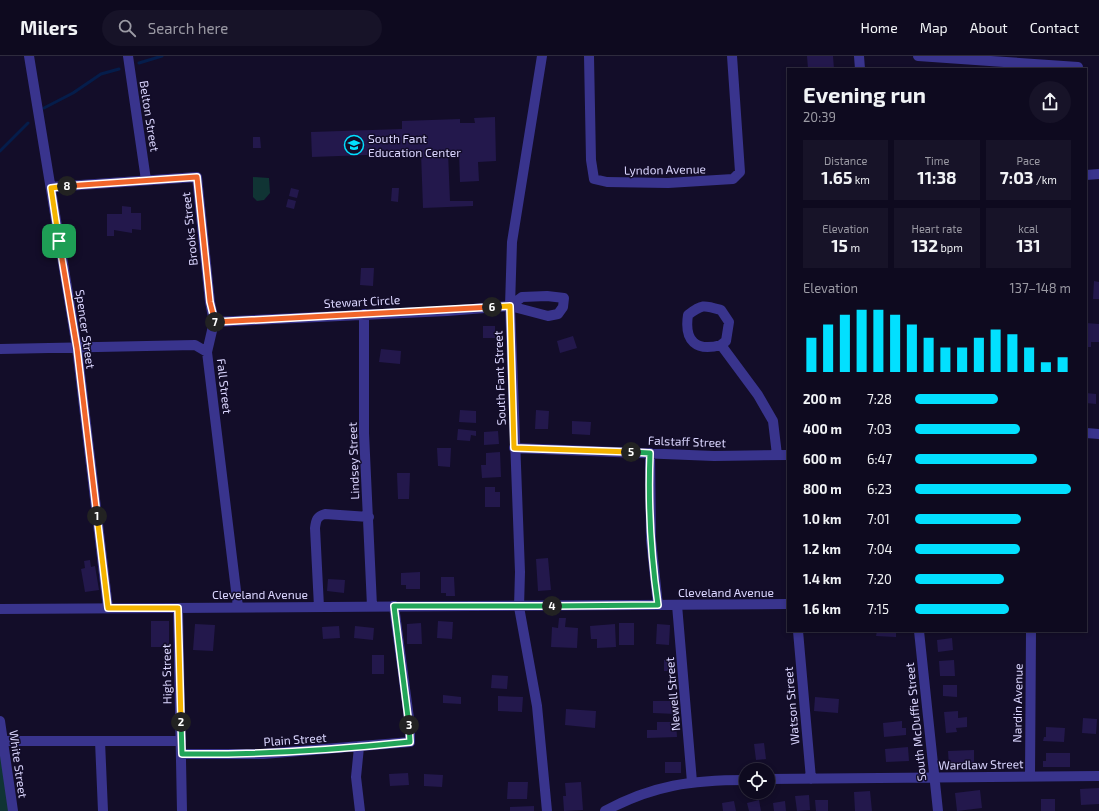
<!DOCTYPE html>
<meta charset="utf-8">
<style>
body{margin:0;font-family:"Exo 2",sans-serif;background:#171328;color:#f1f3f6;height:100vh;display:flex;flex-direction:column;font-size:15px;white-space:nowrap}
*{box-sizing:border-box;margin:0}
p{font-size:13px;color:#9b9aa4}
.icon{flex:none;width:22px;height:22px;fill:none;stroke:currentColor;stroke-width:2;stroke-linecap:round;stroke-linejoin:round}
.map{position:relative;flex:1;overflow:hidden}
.sheet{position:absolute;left:787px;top:12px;width:300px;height:564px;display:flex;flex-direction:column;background:#0e0a1f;border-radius:0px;box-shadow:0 2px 6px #0003,0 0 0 1px #2e2b3d}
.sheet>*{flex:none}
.fabs{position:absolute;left:739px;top:707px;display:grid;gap:8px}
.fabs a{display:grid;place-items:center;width:36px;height:36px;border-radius:50%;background:#0e0a1f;box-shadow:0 2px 6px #0003,0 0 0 1px #2e2b3d;font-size:20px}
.pin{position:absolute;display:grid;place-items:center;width:34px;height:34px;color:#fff;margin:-17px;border-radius:8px;box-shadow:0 2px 6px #0006}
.km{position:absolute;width:20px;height:20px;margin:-10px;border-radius:50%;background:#222;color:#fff;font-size:11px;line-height:20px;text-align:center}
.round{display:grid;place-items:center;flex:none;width:42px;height:42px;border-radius:21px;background:#171328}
.head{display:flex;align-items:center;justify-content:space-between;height:68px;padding:0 16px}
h1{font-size:22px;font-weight:700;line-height:30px}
.metrics{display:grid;grid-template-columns:repeat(3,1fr);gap:6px;height:68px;padding:4px 16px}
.metrics div{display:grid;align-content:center;border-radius:0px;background:#171328;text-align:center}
.metrics b{font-size:17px;font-weight:700}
.metrics small{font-size:11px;font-weight:400}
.metrics p{font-size:11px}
.chart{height:112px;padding:8px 16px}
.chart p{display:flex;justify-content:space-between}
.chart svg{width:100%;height:72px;margin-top:4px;stroke:#02e0ff;stroke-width:6}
ul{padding:0 16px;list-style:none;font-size:13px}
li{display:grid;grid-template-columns:64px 48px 1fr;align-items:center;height:30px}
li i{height:10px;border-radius:5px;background:#02e0ff}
header{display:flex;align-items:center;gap:24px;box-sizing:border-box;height:56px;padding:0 20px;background:#0e0a1f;border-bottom:1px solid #2e2b3d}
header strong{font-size:19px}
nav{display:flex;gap:22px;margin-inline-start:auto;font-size:14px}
.search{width:280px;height:36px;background:#171328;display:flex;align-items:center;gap:10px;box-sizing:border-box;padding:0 14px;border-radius:22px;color:#9b9aa4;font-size:15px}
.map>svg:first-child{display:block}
.green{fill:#103434}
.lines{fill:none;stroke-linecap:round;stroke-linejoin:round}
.stream{stroke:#051d4b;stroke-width:3}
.building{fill:#23184c}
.minor{stroke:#39348d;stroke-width:10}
.split-1-casing{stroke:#fff;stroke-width:8}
.split-2-casing{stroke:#fff;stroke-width:8}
.split-3-casing{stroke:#fff;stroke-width:8}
.split-4-casing{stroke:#fff;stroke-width:8}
.split-5-casing{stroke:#fff;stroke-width:8}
.split-6-casing{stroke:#fff;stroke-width:8}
.split-7-casing{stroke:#fff;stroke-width:8}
.split-8-casing{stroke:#fff;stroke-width:8}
.split-9-casing{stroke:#fff;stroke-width:8}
.split-1{stroke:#f0652b;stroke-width:5}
.split-2{stroke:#f5b400;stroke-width:5}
.split-3{stroke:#22a559;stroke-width:5}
.split-4{stroke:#22a559;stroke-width:5}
.split-5{stroke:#22a559;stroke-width:5}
.split-6{stroke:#f5b400;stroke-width:5}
.split-7{stroke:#f0652b;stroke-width:5}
.split-8{stroke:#f0652b;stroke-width:5}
.split-9{stroke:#f5b400;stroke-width:5}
.labels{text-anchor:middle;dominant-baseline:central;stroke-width:3;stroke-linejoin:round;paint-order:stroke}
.street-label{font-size:12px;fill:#dbd6ff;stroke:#130d29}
.poi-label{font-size:12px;fill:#dbd6ff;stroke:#130d29;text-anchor:start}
</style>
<header>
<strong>Milers</strong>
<div class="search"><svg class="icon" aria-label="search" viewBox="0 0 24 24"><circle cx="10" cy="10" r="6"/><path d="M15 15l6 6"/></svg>Search here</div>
<nav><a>Home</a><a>Map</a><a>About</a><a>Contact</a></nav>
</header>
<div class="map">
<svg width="1099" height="755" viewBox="0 0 1099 755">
<rect width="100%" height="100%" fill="#130d29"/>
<!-- green -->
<path class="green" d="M253,121l16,1 1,15 -6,7 -7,1 -4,-4z
M0,696l9,59h-9z"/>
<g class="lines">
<!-- stream -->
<path class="stream" d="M139,7l23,-7
M44,52l29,-15 28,-19 18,-5
M0,95l28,-28"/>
</g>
<!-- building -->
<path class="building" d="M807,0h26l1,13h-26z
M495,61l1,44 -18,1 1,19 -19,1 -1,-30h-11l2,49h23v5l-50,2 -2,-55 -109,4 -1,-25 91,-3v-8l58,-2v4h15l-1,-5z
M253,81h7l1,11h-8z
M291,132l8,2 -2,8 -8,-2z
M392,132h7l-1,14 -7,-1z
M288,143l8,2 -2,8 -8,-2z
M122,150l9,1v6h10v17l-9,-1v4l-18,-3v6h-7v-22h15z
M361,212h13l-1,18 -13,-1z
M1094,225l5,1v17h-6z
M1086,267l13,1v18h-8v5h-5z
M483,270h12v12h-12z
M573,280l4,12 -17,5 -3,-12z
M381,293l20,2 -1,13 -21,-2z
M1086,337l10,1v10l-10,-1z
M460,354l16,1v12l-17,-1z
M536,354l13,1 -1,18h-13z
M572,365l19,1 -1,13 -18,-1z
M458,373l18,2v5l-5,-1 -1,6 -13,-1z
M498,375l1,13 -15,1v-13z
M437,392h14l-1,19 -12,-1z
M500,396l1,25 -19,1 -1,-13h5v-12z
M397,417h13l-1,26h-11z
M485,431h10v5h5v15h-15z
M548,502l3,32 -13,1 -2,-32z
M90,504l1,7 4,-1 4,24 -14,2 -4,-23 4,-1 -1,-7z
M420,516v17h-14v-4h-5v-12z
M441,521h13l1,19h-9v-3h-5z
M328,523l17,1 -1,13 -17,-2z
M559,562h7l-1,9 13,1 -1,20 -26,-1 1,-20 6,1z
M151,565h18v26h-18z
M438,565l15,1 -1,17 -15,-1z
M421,567l1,21h-15v-20z
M619,567h15v22h-15z
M195,568l20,1 -2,26 -20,-1z
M615,568l1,23 -19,1v-9h-6l-1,-13z
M657,568l13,1 -1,20 -13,-1z
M339,570l1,12 -17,1 -1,-12z
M355,570l19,2 -1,12 -19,-2z
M877,575h19v6l-20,-1z
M952,582l1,12 -15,2 -1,-12z
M372,599h12v19h-12z
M664,604h8v11h-8z
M954,604l1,16h-15l-1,-15z
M492,619l16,1 -1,13 -16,-1z
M943,629h14v12l-14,-1z
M443,639l18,2v7l-18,-1z
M498,640l25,1 -1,15 -24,-1z
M815,641l24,2 -1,14 -24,-2z
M653,645h23v13l-23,-1z
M566,653l30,2 -1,17 -30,-3z
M958,655v7l9,-1v10l-11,1 1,4 -11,1 -2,-21z
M1083,662l14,1 -1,15 -14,-1z
M902,665v7h4v7l-22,2 -1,-14z
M657,666h19l1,15 -30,1v-8h10z
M1046,671l19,1 -1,14 -21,-1 1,-4h2z
M764,687l2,16 -10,1 -2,-16z
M908,691l1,14 -23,1 -1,-13z
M974,694v17h-25l-1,-16z
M1046,697h24v14h-27v-6h3z
M665,706h16v11h-16z
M408,717l1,12 -19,1 -1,-12z
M424,718l19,1 -1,12 -18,-1z
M508,726h20l-1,17h-20z
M581,726l2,28 -19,1 -1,-15h3l-1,-13z
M1099,732v16l-18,1 -1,-16z
M980,734l2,18 -25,3 -2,-18z
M870,735l2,20h-17l-1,-19z
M809,739l1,15 -13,1 -2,-15z
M1041,743h14v12h-14z
M759,744l2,11h-12l-2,-8z
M815,744h13v11h-12z
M734,745l2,10h-13l-1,-8z
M785,745l1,10h-12l-1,-8z
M534,750v5h-24v-4z"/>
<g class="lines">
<!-- minor -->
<path class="minor" d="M29,0l48,292 31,260
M128,0l18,124
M542,0l-30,186 -2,64 10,266 -1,35 18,99 10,105
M589,0l2,104 3,19 13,3 61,1 65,-4 7,-7 -8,-116
M859,0l1,13
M918,0l160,11
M1086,119l13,-1
M51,131l146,-10 13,125 4,20 -7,30
M364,258v119l8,173
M214,266l233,-11 63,-5 38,10 10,-2 5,-7 1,-9 -17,-2 -25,1 -12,9
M721,289l5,-4 3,-19 -8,-12c-17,-5 -19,-6 -33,5 -4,26 8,37 33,30l37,50 15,26 4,34
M0,293l195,-4 12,7 31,255
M1086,377l13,1
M514,392l200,8 74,-1
M650,397l1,87 7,65
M677,549l15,177
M319,551l-4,-79c1,-8 2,-12 10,-14l44,3
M178,552l4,203
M0,553l788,-5
M798,575l13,148
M919,575l19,180
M0,665l13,90
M3,685h178
M100,685l3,70
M359,691l-3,30 4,34
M182,698h81l147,-12v-16l-16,-120
M1030,720l1,-145
M768,723l331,-3
M605,755c48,-26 87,-31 141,-31"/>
</g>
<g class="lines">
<!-- split-1 casing -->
<g class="split-1-casing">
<path id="split-1" d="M59,185l18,107 20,168"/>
</g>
<!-- split-2 casing -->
<g class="split-2-casing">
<path id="split-2" d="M97,460l11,92h70l3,114"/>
</g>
<!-- split-3 casing -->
<g class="split-3-casing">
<path id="split-3" d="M181,666l1,32c76,1 152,-4 228,-12l-1,-17"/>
</g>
<!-- split-4 casing -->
<g class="split-4-casing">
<path id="split-4" d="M409,669l-15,-119h158"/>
</g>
<!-- split-5 casing -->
<g class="split-5-casing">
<path id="split-5" d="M552,550l106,-1c-7,-49 -10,-102 -8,-152l-19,-1"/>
</g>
<!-- split-6 casing -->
<g class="split-6-casing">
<path id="split-6" d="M492,251l18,-1 4,142 117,4"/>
</g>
<!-- split-7 casing -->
<g class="split-7-casing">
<path id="split-7" d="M215,266l277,-15"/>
</g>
<!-- split-8 casing -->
<g class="split-8-casing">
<path id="split-8" d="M67,130l130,-9 13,125 5,20"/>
</g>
<!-- split-9 casing -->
<g class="split-9-casing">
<path id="split-9" d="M59,185l-8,-53 16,-2"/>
</g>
<!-- split-1 -->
<use href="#split-1" class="split-1"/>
<!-- split-2 -->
<use href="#split-2" class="split-2"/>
<!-- split-3 -->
<use href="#split-3" class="split-3"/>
<!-- split-4 -->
<use href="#split-4" class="split-4"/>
<!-- split-5 -->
<use href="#split-5" class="split-5"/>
<!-- split-6 -->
<use href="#split-6" class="split-6"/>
<!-- split-7 -->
<use href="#split-7" class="split-7"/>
<!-- split-8 -->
<use href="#split-8" class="split-8"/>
<!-- split-9 -->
<use href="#split-9" class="split-9"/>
</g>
<!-- icons -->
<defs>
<g id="school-ring" transform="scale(1)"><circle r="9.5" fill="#130d29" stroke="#02e0ff" stroke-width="1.5"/><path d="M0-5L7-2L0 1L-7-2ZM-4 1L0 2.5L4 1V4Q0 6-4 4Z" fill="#02e0ff"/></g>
</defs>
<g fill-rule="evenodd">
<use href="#school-ring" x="354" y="89"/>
</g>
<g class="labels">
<!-- street labels -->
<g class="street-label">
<text transform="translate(150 60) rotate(81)">Belton Street</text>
<text transform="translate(665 113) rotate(-1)">Lyndon Avenue</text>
<text transform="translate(189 173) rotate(-96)">Brooks Street</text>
<text transform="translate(362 245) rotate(-3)">Stewart Circle</text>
<text transform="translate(86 273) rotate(82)">Spencer Street</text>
<text transform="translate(499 322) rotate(-92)">South Fant Street</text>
<text transform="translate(225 330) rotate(83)">Fall Street</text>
<text transform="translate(687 385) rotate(2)">Falstaff Street</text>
<text transform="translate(353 405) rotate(-92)">Lindsey Street</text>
<text x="726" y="536">Cleveland Avenue</text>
<text x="260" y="538">Cleveland Avenue</text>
<text transform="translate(166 618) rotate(-91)">High Street</text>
<text transform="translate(672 638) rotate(-95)">Newell Street</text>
<text transform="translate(1017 647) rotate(-89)">Nardin Avenue</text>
<text transform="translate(791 650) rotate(-95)">Watson Street</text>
<text transform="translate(915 666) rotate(-96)">South McDuffie Street</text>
<text transform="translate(295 683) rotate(-4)">Plain Street</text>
<text transform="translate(19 708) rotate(82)">White Street</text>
<text transform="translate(981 708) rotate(-1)">Wardlaw Street</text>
</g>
<!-- poi labels -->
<g class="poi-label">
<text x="368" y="82">South Fant<tspan x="368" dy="14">Education Center</tspan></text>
</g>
</g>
</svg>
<div class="fabs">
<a><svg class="icon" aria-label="locate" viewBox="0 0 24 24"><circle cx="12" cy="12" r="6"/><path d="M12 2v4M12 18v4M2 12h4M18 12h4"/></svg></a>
</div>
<div class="pin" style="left:59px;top:185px;background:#1e9e55"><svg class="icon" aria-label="arrive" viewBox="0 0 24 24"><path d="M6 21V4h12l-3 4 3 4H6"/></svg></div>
<b class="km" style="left:97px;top:460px">1</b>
<b class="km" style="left:181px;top:666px">2</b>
<b class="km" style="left:409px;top:669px">3</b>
<b class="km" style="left:552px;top:550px">4</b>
<b class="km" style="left:631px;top:396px">5</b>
<b class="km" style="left:492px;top:251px">6</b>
<b class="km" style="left:215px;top:266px">7</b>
<b class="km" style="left:67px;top:130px">8</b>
<section class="sheet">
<div class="head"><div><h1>Evening run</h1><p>20:39</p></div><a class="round"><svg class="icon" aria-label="share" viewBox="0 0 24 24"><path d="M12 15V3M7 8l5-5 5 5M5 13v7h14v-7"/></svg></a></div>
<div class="metrics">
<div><p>Distance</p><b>1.65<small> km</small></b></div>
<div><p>Time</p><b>11:38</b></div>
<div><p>Pace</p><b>7:03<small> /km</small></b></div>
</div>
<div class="metrics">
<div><p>Elevation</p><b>15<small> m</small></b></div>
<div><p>Heart rate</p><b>132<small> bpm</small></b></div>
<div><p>kcal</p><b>131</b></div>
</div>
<div class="chart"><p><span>Elevation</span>137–148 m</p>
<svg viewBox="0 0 160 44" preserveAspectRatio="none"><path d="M5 44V23M15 44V15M25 44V9M35 44V6M45 44V6M55 44V9M65 44V15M75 44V23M85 44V29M95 44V29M105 44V23M115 44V18M125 44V21M135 44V29M145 44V38M155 44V35"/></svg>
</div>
<ul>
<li><b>200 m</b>7:28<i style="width:53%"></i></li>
<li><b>400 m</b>7:03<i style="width:67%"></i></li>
<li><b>600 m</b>6:47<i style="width:78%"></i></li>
<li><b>800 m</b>6:23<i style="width:100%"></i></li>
<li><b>1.0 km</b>7:01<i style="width:68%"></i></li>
<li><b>1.2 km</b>7:04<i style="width:67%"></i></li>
<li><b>1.4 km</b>7:20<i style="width:57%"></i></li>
<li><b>1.6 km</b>7:15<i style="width:60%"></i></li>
</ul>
</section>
</div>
